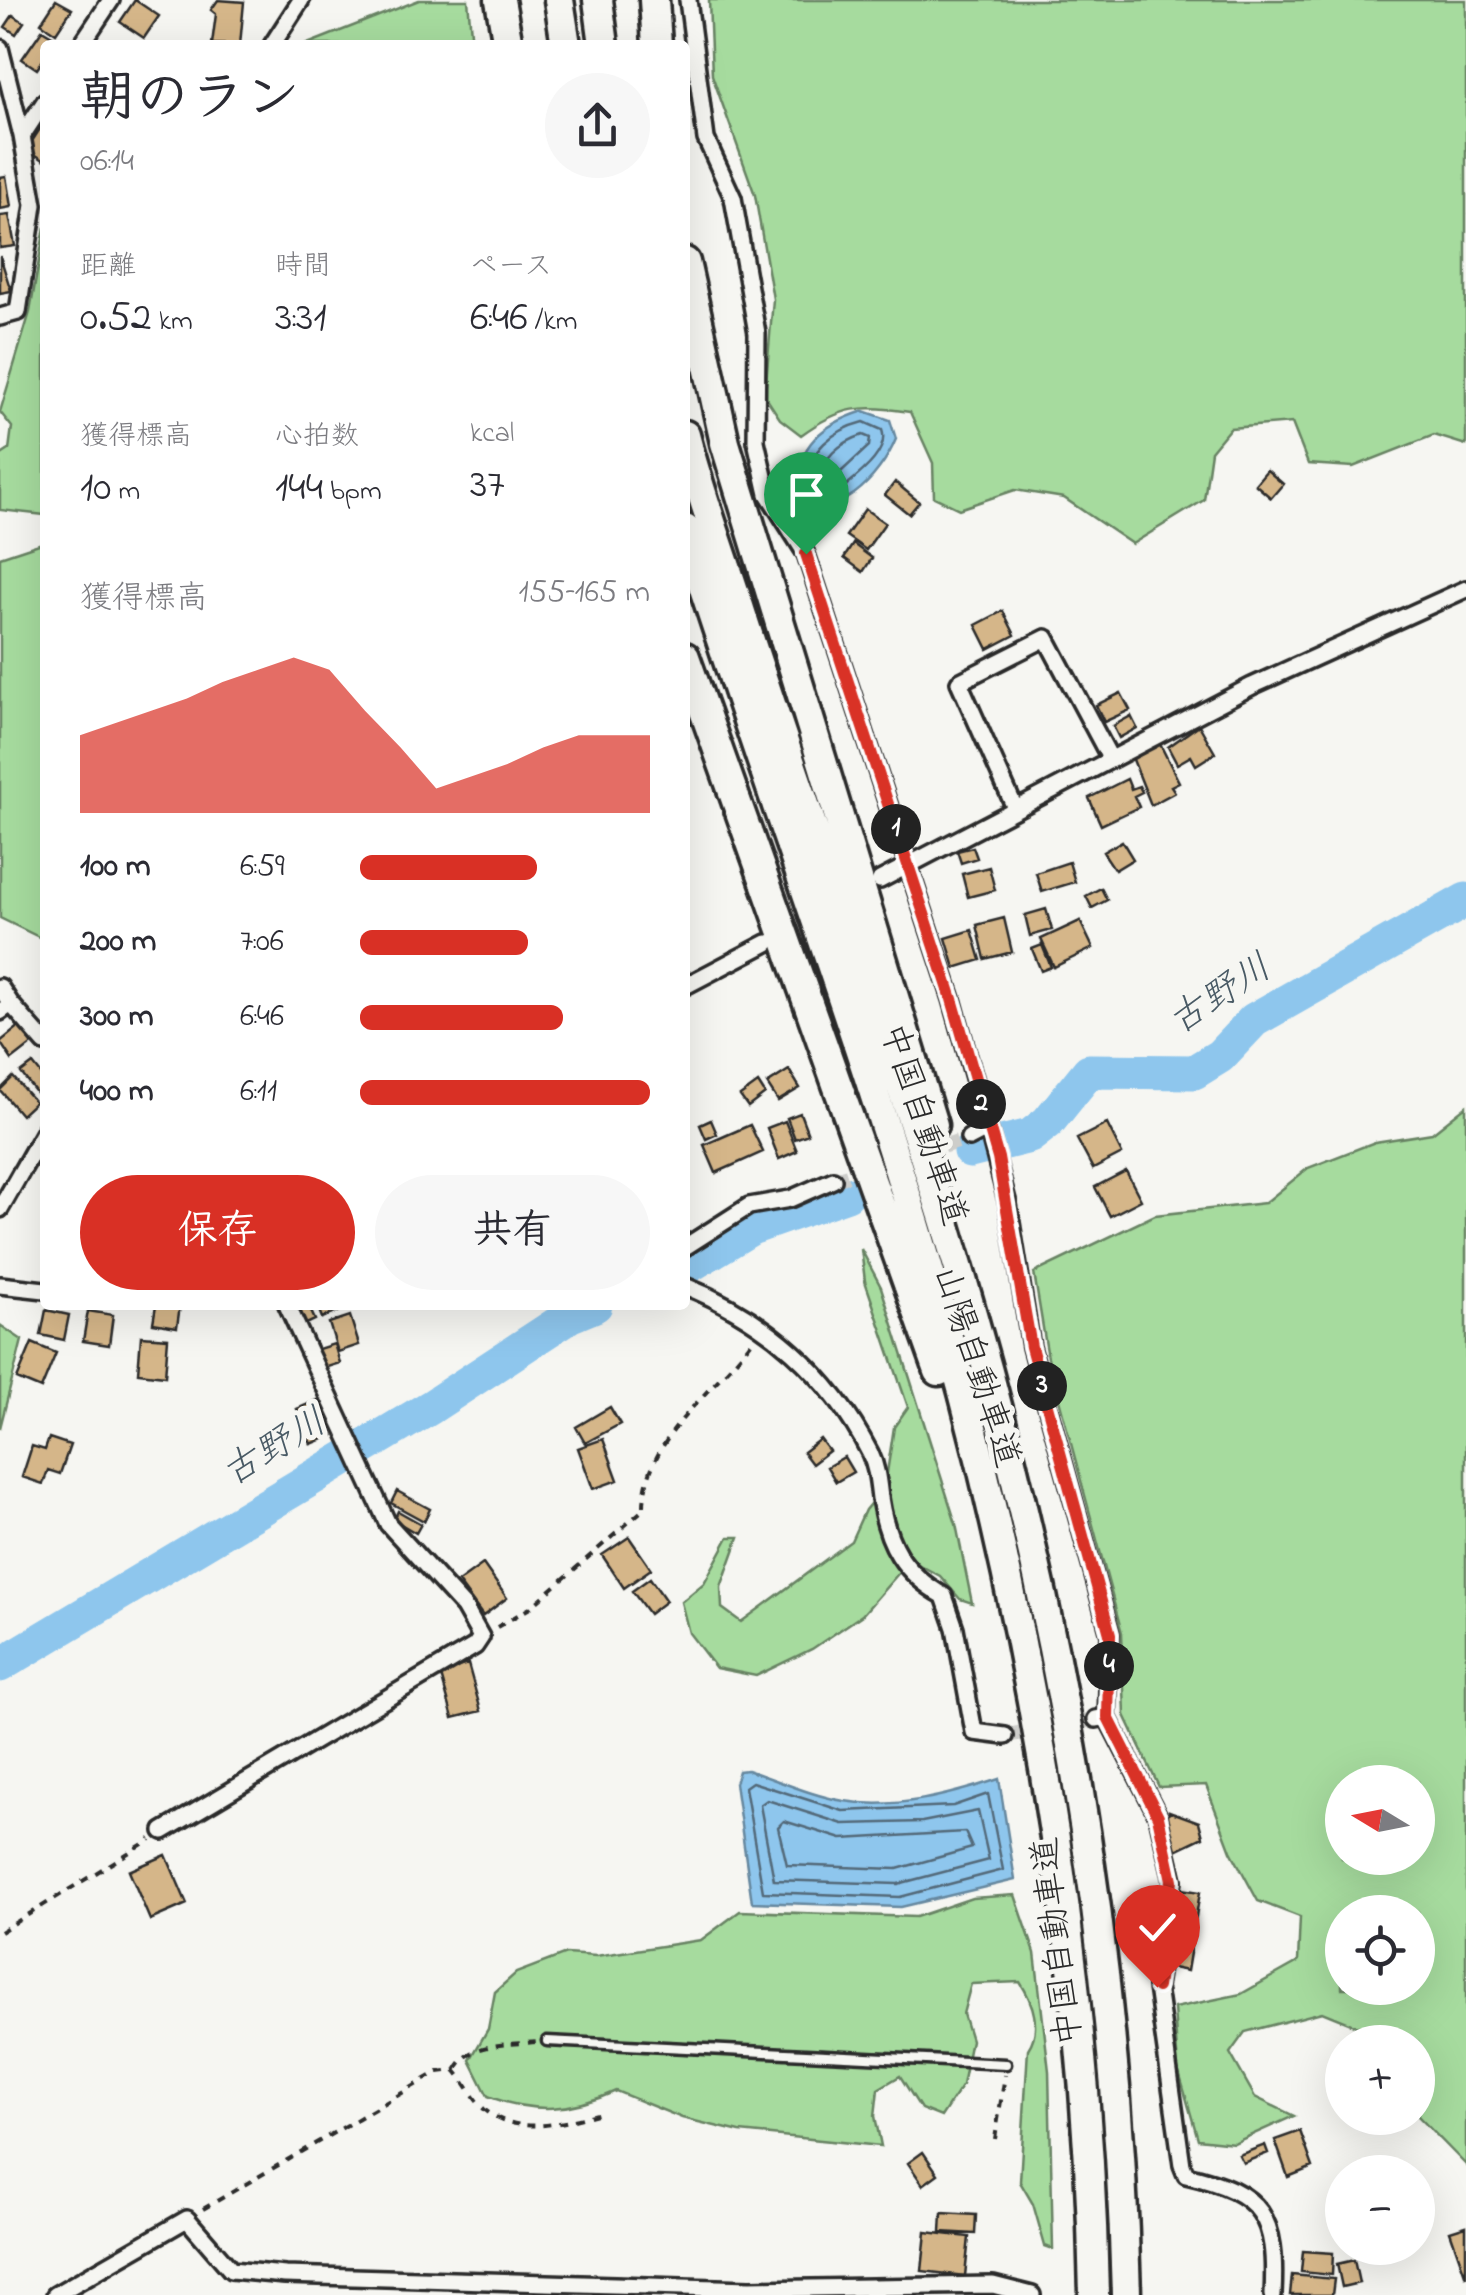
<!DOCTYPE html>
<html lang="ja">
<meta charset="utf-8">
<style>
body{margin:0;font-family:"Indie Flower","Klee One",sans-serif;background:#f7f7f7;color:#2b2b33;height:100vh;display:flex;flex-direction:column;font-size:38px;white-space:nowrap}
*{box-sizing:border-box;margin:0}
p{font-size:32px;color:#7c7c81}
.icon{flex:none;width:55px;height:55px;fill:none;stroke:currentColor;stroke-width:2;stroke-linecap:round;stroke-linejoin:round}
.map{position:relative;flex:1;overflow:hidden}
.panel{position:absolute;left:40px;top:40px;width:650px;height:1270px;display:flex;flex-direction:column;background:#fff;border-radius:10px;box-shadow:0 10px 40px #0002}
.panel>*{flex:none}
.needle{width:65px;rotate:280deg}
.tools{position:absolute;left:1325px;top:1765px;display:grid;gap:20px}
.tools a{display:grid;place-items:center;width:110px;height:110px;border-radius:50%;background:#fff;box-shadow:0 10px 40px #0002;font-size:50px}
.pin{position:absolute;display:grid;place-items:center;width:85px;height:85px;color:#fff;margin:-102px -42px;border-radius:50% 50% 50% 0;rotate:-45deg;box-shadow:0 0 10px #0007}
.pin .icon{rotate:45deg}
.km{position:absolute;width:50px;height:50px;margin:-25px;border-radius:50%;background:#222;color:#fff;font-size:28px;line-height:50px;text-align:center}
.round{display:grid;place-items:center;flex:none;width:105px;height:105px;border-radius:52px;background:#f7f7f7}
.headline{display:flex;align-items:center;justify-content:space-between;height:170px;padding:0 40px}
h1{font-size:55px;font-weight:600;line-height:75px}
.stats{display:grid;grid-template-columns:repeat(3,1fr);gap:15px;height:170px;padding:10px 40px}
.stats div{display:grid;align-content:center}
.stats b{font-size:42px;font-weight:600}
.stats small{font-size:28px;font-weight:400}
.stats p{font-size:28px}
.chart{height:280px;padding:20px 40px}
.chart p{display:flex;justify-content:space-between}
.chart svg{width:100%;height:180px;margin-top:10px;fill:#d93025;opacity:.7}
.primary-button{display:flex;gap:20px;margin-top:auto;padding:20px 40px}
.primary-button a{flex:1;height:115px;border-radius:60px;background:#d93025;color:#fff;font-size:40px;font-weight:600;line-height:115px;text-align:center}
.primary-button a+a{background:#f7f7f7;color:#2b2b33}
ul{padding:0 40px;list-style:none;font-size:32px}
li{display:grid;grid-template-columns:160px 120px 1fr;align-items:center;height:75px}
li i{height:25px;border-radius:12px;background:#d93025}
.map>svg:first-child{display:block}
.green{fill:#a6db9e;stroke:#688364;stroke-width:2.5;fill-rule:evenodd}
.water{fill:#8ec6ed;stroke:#66889f;stroke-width:2.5}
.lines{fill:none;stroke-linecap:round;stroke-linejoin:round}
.shore{stroke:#536979;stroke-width:2.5}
.river{stroke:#8ec6ed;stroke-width:35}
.building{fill:#d5b689;stroke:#2b2b2b;stroke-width:2.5}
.street-tunnel{stroke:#cdcdca;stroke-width:15;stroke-dasharray:15 8;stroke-linecap:butt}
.lane-casing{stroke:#2b2b2b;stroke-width:15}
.street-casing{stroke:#2b2b2b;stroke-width:22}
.highway-casing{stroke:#2b2b2b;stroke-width:35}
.path{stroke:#2b2b2b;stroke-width:4;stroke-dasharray:8 8;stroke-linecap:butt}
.lane{stroke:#f6f6f2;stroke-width:8}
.street{stroke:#f6f6f2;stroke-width:15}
.highway{stroke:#f6f6f2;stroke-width:28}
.route-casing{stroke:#fff;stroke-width:20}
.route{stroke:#d93025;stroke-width:12}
.labels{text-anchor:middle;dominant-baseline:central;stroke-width:10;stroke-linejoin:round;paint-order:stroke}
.street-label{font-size:35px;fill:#2b2b2b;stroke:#f6f6f2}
.water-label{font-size:38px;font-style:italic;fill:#495a65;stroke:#f6f6f2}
</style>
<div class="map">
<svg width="1466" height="2295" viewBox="0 0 1466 2295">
<rect width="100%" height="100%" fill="#f6f6f2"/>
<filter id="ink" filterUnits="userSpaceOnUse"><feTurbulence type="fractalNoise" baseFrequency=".01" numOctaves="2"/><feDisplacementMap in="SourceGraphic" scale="20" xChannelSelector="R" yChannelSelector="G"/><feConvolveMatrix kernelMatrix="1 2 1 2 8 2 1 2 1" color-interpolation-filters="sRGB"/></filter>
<g filter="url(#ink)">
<!-- green -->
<path class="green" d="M419,0h49l4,45h-167z
M709,0h757v445l-32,-10 -81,32 -45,-3 -16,-41 -62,5 -19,23 -7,49 -72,44 -68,-46 -49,-8 -56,19 -25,-12 -1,-34 -23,-51c-47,-8 -69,-6 -109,23l-21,-16 -15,-23 8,-97 -18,-104 -43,-120z
M45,227v288l-45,-5v-54l9,-6 3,-23 -12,-15 30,-100z
M45,542v398l-45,-22v-361z
M1466,1106v1059l-48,-49v-74h-34l-8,-8 -54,-22 -77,20 -15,21 25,44 39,19 -60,27 -36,-4 -20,-70 -4,-61 67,-14 57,-32 2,-45 -42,-16 -27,-50 -25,-66 -47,2 -34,-72 -3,-82 -74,-275 -14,-85 121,-58 110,-12 43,-35 67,-26 57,-9zM1342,1782h76v76h-76zM1342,1912h76v76h-76z
M861,1249l20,38 75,237 16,79 -12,-4 -20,-23 -30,-16 -48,55 -50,34 -56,27 -40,-8 -27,-35 -8,-31 23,-19 25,-46h10l-18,50 1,21 19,14 110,-81 14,-31 20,-24 9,-59 14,-20 -43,-126z
M0,1325l22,15 -22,88z
M1015,1895l20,58 14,118 4,178 -8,-3 -12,-42 -13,-22 8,-133c14,-21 5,-47 -8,-67l-49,2 -8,30 8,26 -9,45 -21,32 -20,-8 -21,-33 -22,13 -3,27 6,30 -141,-14 -58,-14 -66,-27c-43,20 -83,23 -128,5l-18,-36 18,-31 7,-37 21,-19 50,-19 30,2 105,-16 39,-29 176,6 56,-19z"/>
<!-- water -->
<path class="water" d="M864,411l26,9 6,19c-15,37 -63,92 -100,51 1,-46 27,-66 68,-79z
M747,1770c31,10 65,26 97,31 52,9 106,-6 155,-22l16,101 -114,27 -149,-5 -17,-119 4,-12z"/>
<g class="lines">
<!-- shore -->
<path class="shore" d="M864,422l18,8c9,25 -31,50 -47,65l-22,-1 -7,-10c2,-34 27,-54 58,-62z
M863,435l7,3 -1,8 -40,37h-9c-1,-24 21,-41 43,-48z
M752,1782l91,29 110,-5 35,-12 15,76 -103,27 -137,-5 -18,-105z
M767,1800l76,24 79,-2 56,-11 11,49 -91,24 -124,-4 -14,-75z
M784,1821l58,18 123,-7 7,16 -75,21 -110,-4 -9,-38z"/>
<!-- river -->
<path class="river" d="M970,1151l60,-15 18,-14 41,-51 105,1 26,-16 34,-36 212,-120
M685,1268l66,-40 96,-34
M0,1665l431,-258 140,-92 24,-10"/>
</g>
<!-- building -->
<path class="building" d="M56,0l16,9 -16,24 -15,-10z
M135,0l24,16 -15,22 -24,-16z
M218,0l26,2 -4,43 -28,-1 4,-30 -5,-4z
M13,15l11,7 -8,12 -11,-7z
M42,30l15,9 -12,6v12l-8,12 -15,-10z
M45,121v40l-18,-12z
M6,176l5,31 -11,2v-32z
M9,215l6,31 -15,2v-32z
M0,256l11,35 -11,2z
M1267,470l16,14 -12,14 -16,-14z
M895,482l24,20 -10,12 -24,-19z
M865,509l20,14 -19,27 -20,-14z
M853,544l19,14 -9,14 -19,-14z
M1003,611l12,24 -27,14 -12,-24z
M1121,693l9,17 -26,12 -8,-17z
M1131,716l6,12 -18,10 -6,-12z
M1199,725l16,28 -19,12 -5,-9 -14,8 -9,-17z
M1159,742l20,40 -8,4 4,6 -24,13 -19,-48z
M1127,779l4,10 8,-3 3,6 -8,4 5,11 -38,18 -12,-27z
M1122,841l11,18 -18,11 -12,-18z
M973,847l4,11 -16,5 -4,-12z
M1069,862l6,20 -33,10 -6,-19z
M989,867l6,23 -27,7 -6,-23z
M1101,888l6,12 -15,8 -6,-12z
M1046,909l6,21 -22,6 -5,-21z
M1004,918l8,34 -27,7 -8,-34z
M1080,921l13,27 -39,19 -13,-28z
M972,930l9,30 -26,8 -9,-30z
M1042,945l9,22 -10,4 -9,-22z
M21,1025l14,17 -23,18 -12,-18z
M33,1064l12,15 -4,20 -20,-26z
M789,1070l11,18 -22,13 -11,-17z
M13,1077l22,25 -14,13 -21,-25z
M758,1083l7,11 -17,13 -8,-11z
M800,1113l8,21 -13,5 -8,-21z
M711,1120l6,14 -11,5 -6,-14z
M785,1121l12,30 -18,8 -12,-31z
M1107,1124l15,30 -29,15 -16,-30z
M750,1125l13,27 -47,21 -12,-28z
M1126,1171l15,29 -31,16 -15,-29z
M156,1305h24l-3,22 -24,-4z
M308,1305l7,15 -15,7 -8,-18z
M317,1305h37l-32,13z
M46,1310l23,5 -5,25 -23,-5z
M88,1311l25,4 -4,30 -26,-4z
M350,1316l9,29 -21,7 -9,-29z
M141,1336l27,2 -3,38 -27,-3z
M32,1343l24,10 -15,36 -24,-10z
M334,1344l6,19 -19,6 -6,-19z
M318,1400l15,35 -22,9 -14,-35z
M610,1407l10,17 -35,19 -9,-16z
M49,1438l21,7 -10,29 -12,-4 -5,14 -21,-7 10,-31 13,4z
M603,1439l15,41 -25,9 -15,-41z
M820,1439l9,12 -17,13 -9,-12z
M844,1457l9,15 -17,10 -9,-15z
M397,1491l33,18 -6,12 -33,-18z
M398,1511l23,13 -5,9 -22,-13z
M629,1537l22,32 -27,19 -22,-33z
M483,1564l24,34 -24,18 -25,-34z
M650,1578l16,23 -17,13 -17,-23z
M468,1664l13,47 -28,7 -13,-46z
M1169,1811l30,11 4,15 -27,13 -10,-27z
M166,1855l21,49 -37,16 -21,-49z
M1181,1889l19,3 -13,79 -20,-4z
M1300,2131l13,36 -25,10 -13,-37z
M1265,2145l3,8 -25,10 -4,-8z
M923,2152l15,22 -15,11 -15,-22z
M942,2213l34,2 -1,19 -34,-2z
M1466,2226v51l-16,-46z
M926,2232l43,5 -4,39 -43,-5z
M1303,2251l30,2 -1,22 -31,-3z
M1354,2260l5,23 -17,4 -5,-23z
M1292,2275l42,4 -2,16h-42z"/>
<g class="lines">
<!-- street-tunnel -->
<path class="street-tunnel" d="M833,1180l136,-42
M1005,1736l91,-17"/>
<!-- lane casing -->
<g class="lane-casing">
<path id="lane" d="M547,2041l459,23"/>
</g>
<!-- street casing -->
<g class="street-casing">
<path id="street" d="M688,0l18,139 27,59 24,135 -1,108 12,53 38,60 146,445 36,129 -19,10
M81,45l30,-45
M272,45l29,-45
M0,48l22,88
M0,317l18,-5 16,-107 -12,-69 23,-35
M1015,808l-56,-126 87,-44 64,120
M880,880l372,-194 214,-97
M685,986l82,-43
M0,987l11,17 -11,8
M11,1004l34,39
M988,1128l20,76 23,143 79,287 -3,83
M0,1209l45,-79
M685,1247l64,-41 41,-7 43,-19
M0,1285l45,5
M685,1286c80,32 145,88 185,167 7,15 8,29 10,45 7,46 23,75 64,98l11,32 19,104 31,4
M1096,1719l11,-2 51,99 15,64 -16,107 25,178 4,10c78,18 91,41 87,120
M163,1831l312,-185 6,-9 -17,-30 -76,-83 -101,-219
M55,2295l132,-76 44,51 54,5 465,14 243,-4 39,10"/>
</g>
<!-- highway casing -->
<g class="highway-casing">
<path id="highway" d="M500,0l8,45
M559,0l7,45
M598,0l6,45
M654,0l3,45
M685,262l40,181 208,682
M685,435c16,63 39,123 58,184 58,181 124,359 182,540 118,366 192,750 201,1136
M685,529c76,241 166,479 238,721 100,333 165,698 171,1045
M685,657l254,714"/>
</g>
<!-- path -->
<path class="path" d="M497,1627l33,-19 114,-99c-1,-70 70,-117 108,-168
M0,1932l151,-93
M456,2069c15,-28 53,-24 81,-27
M995,2139l10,-64
M203,2209l235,-137 17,-2c11,12 18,29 29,39 33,28 80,14 117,4"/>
<!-- lane -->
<use href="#lane" class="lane"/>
<!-- street -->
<use href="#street" class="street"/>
<!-- highway -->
<use href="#highway" class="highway"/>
</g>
</g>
<g class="lines" filter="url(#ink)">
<!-- route casing -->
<g class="route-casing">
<path id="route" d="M806,554l146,445 46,159 33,189 79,287 -2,83 50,99 14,64 -15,107"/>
</g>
<!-- route -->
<use href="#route" class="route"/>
</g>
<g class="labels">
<!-- street labels -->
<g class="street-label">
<text transform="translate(922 1125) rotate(72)">中国自動車道</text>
<text transform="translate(975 1367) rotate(72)">山陽自動車道</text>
<text transform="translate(1059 1941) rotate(-97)">中国自動車道</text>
</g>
<!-- water labels -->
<g class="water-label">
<text transform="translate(1221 996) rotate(-33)">古野川</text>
<text transform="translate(275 1449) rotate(-31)">古野川</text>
</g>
</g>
</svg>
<div class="tools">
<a><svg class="needle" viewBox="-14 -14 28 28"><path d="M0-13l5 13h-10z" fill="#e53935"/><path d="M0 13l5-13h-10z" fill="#7c7c81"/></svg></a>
<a><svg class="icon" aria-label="locate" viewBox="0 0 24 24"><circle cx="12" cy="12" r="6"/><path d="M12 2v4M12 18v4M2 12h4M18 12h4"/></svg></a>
<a>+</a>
<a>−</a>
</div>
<div class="pin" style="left:806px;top:554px;background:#1e9e55"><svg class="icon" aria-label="arrive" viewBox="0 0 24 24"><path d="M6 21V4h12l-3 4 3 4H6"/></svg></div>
<div class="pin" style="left:1157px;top:1987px;background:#d93025"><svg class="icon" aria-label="check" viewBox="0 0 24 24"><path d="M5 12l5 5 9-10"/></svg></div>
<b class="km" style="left:896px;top:829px">1</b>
<b class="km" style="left:981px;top:1104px">2</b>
<b class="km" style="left:1042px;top:1386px">3</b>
<b class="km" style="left:1109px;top:1666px">4</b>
<section class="panel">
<div class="headline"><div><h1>朝のラン</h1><p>06:14</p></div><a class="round"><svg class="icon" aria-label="share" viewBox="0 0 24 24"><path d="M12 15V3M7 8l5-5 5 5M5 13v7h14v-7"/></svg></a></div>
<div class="stats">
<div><p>距離</p><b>0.52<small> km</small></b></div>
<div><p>時間</p><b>3:31</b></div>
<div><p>ペース</p><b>6:46<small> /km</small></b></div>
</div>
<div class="stats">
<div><p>獲得標高</p><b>10<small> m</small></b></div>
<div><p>心拍数</p><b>144<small> bpm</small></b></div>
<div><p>kcal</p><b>37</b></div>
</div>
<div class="chart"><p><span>獲得標高</span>155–165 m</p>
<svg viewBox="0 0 160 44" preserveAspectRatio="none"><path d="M0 44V25L10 22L20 19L30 16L40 12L50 9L60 6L70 9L80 19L90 28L100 38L110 35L120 32L130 28L140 25L150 25L160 25V44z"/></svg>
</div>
<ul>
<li><b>100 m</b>6:59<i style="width:61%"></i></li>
<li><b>200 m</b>7:06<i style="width:58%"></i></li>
<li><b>300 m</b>6:46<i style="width:70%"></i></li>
<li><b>400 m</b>6:11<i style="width:100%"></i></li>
</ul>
<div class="primary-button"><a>保存</a><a>共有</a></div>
</section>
</div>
